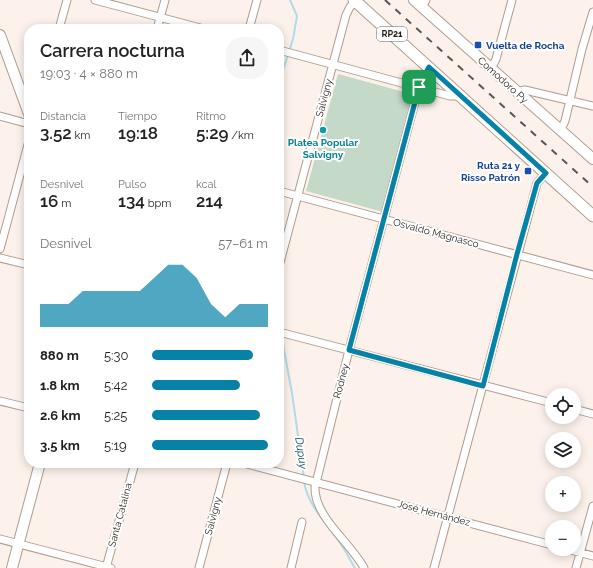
<!DOCTYPE html>
<html lang="es">
<meta charset="utf-8">
<style>
body{margin:0;font-family:Raleway,sans-serif;background:#f6f6f6;color:#202124;height:100vh;display:flex;flex-direction:column;font-size:15px;white-space:nowrap}
*{box-sizing:border-box;margin:0}
p{font-size:13px;color:#757577}
.icon{flex:none;width:22px;height:22px;fill:none;stroke:currentColor;stroke-width:2;stroke-linecap:round;stroke-linejoin:round}
.map{position:relative;flex:1;overflow:hidden}
.drawer{position:absolute;left:24px;top:24px;width:260px;height:444px;display:flex;flex-direction:column;background:#fff;border-radius:16px;box-shadow:0 2px 10px #0003}
.drawer>*{flex:none}
.controls{position:absolute;left:545px;top:388px;display:grid;gap:8px}
.controls a{display:grid;place-items:center;width:36px;height:36px;border-radius:50%;background:#fff;box-shadow:0 2px 10px #0003;font-size:20px}
.pin{position:absolute;display:grid;place-items:center;width:34px;height:34px;color:#fff;margin:-17px;border-radius:8px;box-shadow:0 2px 6px #0006}
.round{display:grid;place-items:center;flex:none;width:42px;height:42px;border-radius:16px;background:#f6f6f6}
.summary{display:flex;align-items:center;justify-content:space-between;height:68px;padding:0 16px}
h1{font-size:18px;font-weight:600;line-height:30px}
.figures{display:grid;grid-template-columns:repeat(3,1fr);gap:6px;height:68px;padding:4px 16px}
.figures div{display:grid;align-content:center}
.figures b{font-size:17px;font-weight:600}
.figures small{font-size:11px;font-weight:400}
.figures p{font-size:11px}
.chart{height:112px;padding:8px 16px}
.chart p{display:flex;justify-content:space-between}
.chart svg{width:100%;height:72px;margin-top:4px;fill:#0782a7;opacity:.7}
ul{padding:0 16px;list-style:none;font-size:13px}
li{display:grid;grid-template-columns:64px 48px 1fr;align-items:center;height:30px}
li i{height:10px;border-radius:5px;background:#0782a7}
.map>svg:first-child{display:block}
.garden{fill:#c5d9c8}
.lines{fill:none;stroke-linecap:round;stroke-linejoin:round}
.stream{stroke:#b0dce9;stroke-width:2}
.street-casing{stroke:#b09b8b;stroke-width:9}
.secondary-casing{stroke:#b09b8b;stroke-width:12}
.primary-casing{stroke:#b09b8b;stroke-width:13}
.street{stroke:#fff;stroke-width:7}
.secondary{stroke:#fff;stroke-width:10}
.primary{stroke:#fff;stroke-width:11}
.rail{stroke:#5d544e;stroke-width:2;stroke-dasharray:7 7;stroke-linecap:butt}
.route-casing{stroke:#fff;stroke-width:8}
.route{stroke:#0782a7;stroke-width:5}
.transit-dot{fill:#1a4fb4;stroke:#fff;stroke-width:1.5}
.culture-dot{fill:#0f9aa8;stroke:#fff;stroke-width:1.5}
.labels{text-anchor:middle;dominant-baseline:central;stroke-width:4;stroke-linejoin:round;paint-order:stroke}
.shield{fill:#fff;stroke:#66615d;stroke-width:1}
.shield-label{font-size:9px;font-weight:bold;fill:#251d17}
.transit-label{font-size:10px;font-weight:bold;fill:#164399;stroke:#fff;text-anchor:start}
.street-label{font-size:10px;fill:#251d17;stroke:#fff}
.culture-label{font-size:10px;font-weight:bold;fill:#0d838f;stroke:#fff}
.water-label{font-size:11px;font-style:italic;fill:#004351;stroke:#fff}
</style>
<div class="map">
<svg width="593" height="568" viewBox="0 0 593 568">
<rect width="100%" height="100%" fill="#fcf2eb"/>
<!-- garden -->
<path class="garden" d="M338,74l77,21 -32,117 -77,-21z"/>
<g class="lines">
<!-- stream -->
<path class="stream" d="M279,83l14,-44 4,-23 -7,-16
M281,334l11,59 12,85
M304,482c5,27 26,44 40,67 4,6 7,13 11,19"/>
<!-- street casing -->
<g class="street-casing">
<path id="street" d="M95,0l109,29
M422,7l4,-7
M59,29l8,-29
M157,29l8,-29
M249,29l8,-29
M279,50l171,46h10
M491,69l5,-10 16,-59
M516,92l9,-2 68,16
M0,116l29,8
M560,131l5,-10 17,-72 11,-37
M279,191l314,84
M0,249l29,-108
M0,258l29,7
M279,266l67,-251 4,-8 5,-6
M279,332l273,71
M0,401l29,7
M574,409l19,5
M243,463l309,82
M0,539l111,29
M567,549l26,7
M106,568l29,-105
M199,568l28,-105
M291,568l11,-46
M364,568c-13,-25 -50,-51 -49,-81l34,-137 70,-263 3,-7 7,-13
M434,568l103,-385 9,-10
M576,568l17,-62"/>
</g>
<!-- secondary casing -->
<g class="secondary-casing">
<path id="secondary" d="M414,0l179,159
M0,35l29,79
M12,568l28,-105"/>
</g>
<!-- primary casing -->
<g class="primary-casing">
<path id="primary" d="M354,0l239,216"/>
</g>
<!-- street -->
<use href="#street" class="street"/>
<!-- secondary -->
<use href="#secondary" class="secondary"/>
<!-- primary -->
<use href="#primary" class="primary"/>
<!-- rail -->
<path class="rail" d="M385,0l208,187"/>
</g>
<g class="lines">
<!-- route casing -->
<g class="route-casing">
<path id="route" d="M429,67l117,106 -9,10 -20,71 -34,132 -134,-36 70,-263 3,-7z"/>
</g>
<!-- route -->
<use href="#route" class="route"/>
</g>
<!-- markers -->
<g class="transit-dot">
<rect x="474" y="41" width="8" height="8" rx="2"/>
<rect x="524" y="167" width="8" height="8" rx="2"/>
</g>
<circle class="culture-dot" cx="323" cy="130" r="4"/>
<g class="labels">
<!-- shield labels -->
<rect class="shield" x="377" y="27" width="30" height="14" rx="3"/>
<g class="shield-label">
<text x="392" y="34">RP21</text>
</g>
<!-- transit labels -->
<g class="transit-label">
<text x="486" y="45">Vuelta de Rocha</text>
<text x="520" y="165" text-anchor="end">Ruta 21 y<tspan x="520" dy="12">Risso Patrón</tspan></text>
</g>
<!-- street labels -->
<g class="street-label">
<text transform="translate(503 80) rotate(42)">Comodoro Py</text>
<text transform="translate(324 98) rotate(-75)">Salvigny</text>
<text transform="translate(436 233) rotate(15)">Osvaldo Magnasco</text>
<text transform="translate(341 381) rotate(-75)">Rodney</text>
<text transform="translate(434 513) rotate(15)">José Hernández</text>
<text transform="translate(120 515) rotate(-75)">Santa Catalina</text>
<text transform="translate(213 516) rotate(-75)">Salvigny</text>
</g>
<!-- culture labels -->
<g class="culture-label">
<text x="323" y="142">Platea Popular<tspan x="323" dy="12">Salvigny</tspan></text>
</g>
<!-- water labels -->
<g class="water-label">
<text transform="translate(301 453) rotate(82)">Dupuy</text>
</g>
</g>
</svg>
<div class="controls">
<a><svg class="icon" aria-label="locate" viewBox="0 0 24 24"><circle cx="12" cy="12" r="6"/><path d="M12 2v4M12 18v4M2 12h4M18 12h4"/></svg></a>
<a><svg class="icon" aria-label="layers" viewBox="0 0 24 24"><path d="M12 4l9 5-9 5-9-5zM3 14l9 5 9-5"/></svg></a>
<a>+</a>
<a>−</a>
</div>
<div class="pin" style="left:419px;top:87px;background:#1e9e55"><svg class="icon" aria-label="arrive" viewBox="0 0 24 24"><path d="M6 21V4h12l-3 4 3 4H6"/></svg></div>
<section class="drawer">
<div class="summary"><div><h1>Carrera nocturna</h1><p>19:03 · 4 × 880 m</p></div><a class="round"><svg class="icon" aria-label="share" viewBox="0 0 24 24"><path d="M12 15V3M7 8l5-5 5 5M5 13v7h14v-7"/></svg></a></div>
<div class="figures">
<div><p>Distancia</p><b>3.52<small> km</small></b></div>
<div><p>Tiempo</p><b>19:18</b></div>
<div><p>Ritmo</p><b>5:29<small> /km</small></b></div>
</div>
<div class="figures">
<div><p>Desnivel</p><b>16<small> m</small></b></div>
<div><p>Pulso</p><b>134<small> bpm</small></b></div>
<div><p>kcal</p><b>214</b></div>
</div>
<div class="chart"><p><span>Desnivel</span>57–61 m</p>
<svg viewBox="0 0 160 44" preserveAspectRatio="none"><path d="M0 44V30L10 30L20 30L30 22L40 22L50 22L60 22L70 22L80 14L90 6L100 6L110 14L120 30L130 38L140 30L150 30L160 30V44z"/></svg>
</div>
<ul>
<li><b>880 m</b>5:30<i style="width:87%"></i></li>
<li><b>1.8 km</b>5:42<i style="width:76%"></i></li>
<li><b>2.6 km</b>5:25<i style="width:93%"></i></li>
<li><b>3.5 km</b>5:19<i style="width:100%"></i></li>
</ul>
</section>
</div>
